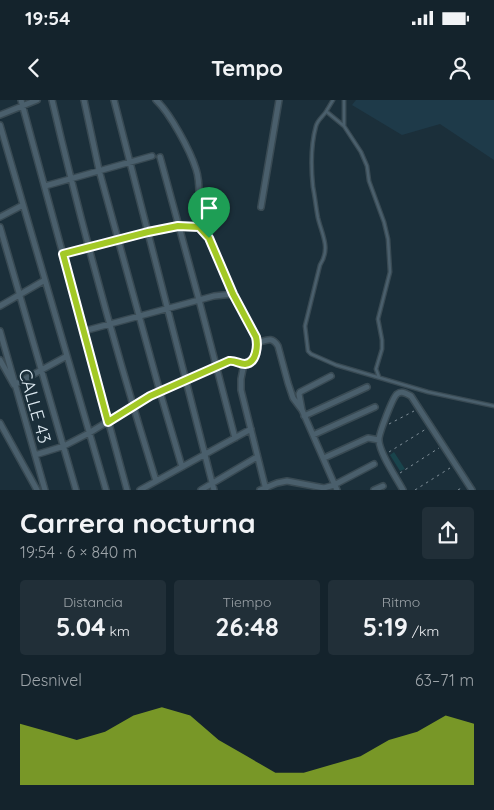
<!DOCTYPE html>
<html lang="es">
<meta charset="utf-8">
<style>
body{margin:0;font-family:Quicksand,sans-serif;background:#212f38;color:#f1f3f6;height:100vh;display:flex;flex-direction:column;font-size:19px;white-space:nowrap}
*{box-sizing:border-box;margin:0}
p{font-size:16px;color:#9da4a9}
.icon{flex:none;width:28px;height:28px;fill:none;stroke:currentColor;stroke-width:2;stroke-linecap:round;stroke-linejoin:round}
.map{position:relative;height:390px;overflow:hidden}
.side{display:flex;flex-direction:column;background:#14232c;flex:1}
.side>*{flex:none}
.pin{position:absolute;display:grid;place-items:center;width:42px;height:42px;color:#fff;margin:-51px -21px;border-radius:50% 50% 50% 0;rotate:-45deg;box-shadow:0 0 5px #0007}
.pin .icon{rotate:45deg}
.round{display:grid;place-items:center;flex:none;width:52px;height:52px;border-radius:5px;background:#212f38}
.head{display:flex;align-items:center;justify-content:space-between;height:85px;padding:0 20px}
h1{font-size:28px;font-weight:800;line-height:38px}
.figures{display:grid;grid-template-columns:repeat(3,1fr);gap:8px;height:85px;padding:5px 20px}
.figures div{display:grid;align-content:center;border-radius:5px;background:#212f38;text-align:center}
.figures b{font-size:25px;font-weight:800}
.figures small{font-size:14px;font-weight:400}
.figures p{font-size:14px}
.chart{height:140px;padding:10px 20px}
.chart p{display:flex;justify-content:space-between}
.chart svg{width:100%;height:90px;margin-top:5px;fill:#a3c926;opacity:.7}
.status{display:flex;justify-content:space-between;align-items:center;height:35px;padding:0 25px;background:#14232c;direction:ltr}
.status svg{height:14px;fill:currentColor}
header{display:flex;justify-content:space-between;align-items:center;height:65px;padding:0 20px;background:#14232c;font-size:22px;font-weight:800}
.map>svg:first-child{display:block}
.built{fill:#1e3a49}
.building{fill:#19444c}
.lines{fill:none;stroke-linecap:round;stroke-linejoin:round}
.service-casing{stroke:#394a53;stroke-width:5}
.minor-casing{stroke:#394a53;stroke-width:8}
.path{stroke:#7f8e98;stroke-width:1;stroke-dasharray:2.5 4;stroke-linecap:butt}
.service{stroke:#4a5f6c;stroke-width:2.5}
.minor{stroke:#4a5f6c;stroke-width:5}
.route-casing{stroke:#fff;stroke-width:10}
.route{stroke:#a3c926;stroke-width:6}
.labels{text-anchor:middle;dominant-baseline:central;stroke-width:5;stroke-linejoin:round;paint-order:stroke}
.street-label{font-size:18px;fill:#dfebf3;stroke:#1b2f3a}
</style>
<div class="status"><b>19:54</b><svg viewBox="0 0 49 12"><path d="M0 12V9h3v3zM5 12V6h3v6zM10 12V3h3v9zM15 12V0h3v12zM26 1h20v11H26zM47 4h2v5h-2z"/></svg></div>
<header><svg class="icon" aria-label="back" viewBox="0 0 24 24"><path d="M15 5l-7 7 7 7"/></svg>Tempo<svg class="icon" aria-label="person" viewBox="0 0 24 24"><circle cx="12" cy="8" r="4"/><path d="M4 21q1-7 8-7t8 7"/></svg></header>
<div class="map">
<svg width="494" height="390" viewBox="0 0 494 390">
<rect width="100%" height="100%" fill="#1b2f3a"/>
<!-- built -->
<path class="built" d="M356,0h138v60l-54,-36 -38,11 -50,-30z"/>
<!-- building -->
<path class="building" d="M394,352l11,17 -5,2 -10,-16z"/>
<g class="lines">
<!-- service casing -->
<g class="service-casing">
<path id="service" d="M333,0c-2,3 -4,7 -6,10 -3,6 -9,9 -11,16 -5,18 -5,42 -3,61 2,10 3,21 5,31 4,17 13,30 2,47l-15,61 3,25 3,3 25,11 92,27 66,14
M327,12l17,14v-26
M344,26l17,26 6,14 2,15 15,41 4,17 2,33 -12,47 4,21v9l-6,20 3,8"/>
</g>
<!-- minor casing -->
<g class="minor-casing">
<path id="minor" d="M21,0l106,390
M52,0c30,128 65,255 104,381
M84,0l15,70 61,222 22,75
M114,0l100,390
M0,15l37,-15
M0,25l106,365
M160,57l39,143 36,138
M45,86l107,-30
M261,107l18,-107
M0,117l23,-12
M0,127l76,263
M63,154l85,-22 30,-5h21
M0,206l45,-26
M0,231l45,159
M84,231l130,-35 19,-2
M257,243c10,-3 15,-7 21,3l10,37 5,15 9,12 35,80
M0,260l14,25 53,-29
M244,264l-3,15v11l25,100
M302,310l-3,-16 1,-2 31,-16
M304,316l63,-29
M0,323l37,67
M313,335l62,-28
M35,355l29,-9 25,-13 61,-37 79,-35c6,-1 10,3 16,3 12,-1 13,-19 11,-27l-23,-43 -24,-56 -10,-11c1,-8 0,-15 0,-23 0,-12 1,-23 -3,-35 -6,-19 -26,-56 -40,-69
M324,358l44,-20 11,2
M140,390l111,-61
M201,390l56,-33
M260,390l17,-7 10,-2 37,7 10,-3 40,-21
M374,390l9,-4
M403,390c-7,-13 -23,-36 -24,-49 -1,-6 14,-44 18,-47 5,-4 10,0 14,2l61,94"/>
</g>
<!-- path -->
<path class="path" d="M389,324l25,-13
M389,352l37,-23
M400,373l39,-25
M415,390l35,-22
M458,390l5,-3"/>
<!-- service -->
<use href="#service" class="service"/>
<!-- minor -->
<use href="#minor" class="minor"/>
</g>
<g class="lines">
<!-- route casing -->
<g class="route-casing">
<path id="route" d="M178,126l21,1 10,11 24,56 23,43c2,8 1,26 -11,27 -6,0 -10,-4 -16,-3l-79,35 -42,26 -45,-168 85,-22z"/>
</g>
<!-- route -->
<use href="#route" class="route"/>
</g>
<g class="labels">
<!-- street labels -->
<g class="street-label">
<text transform="translate(35 306) rotate(74)">CALLE 43</text>
</g>
</g>
</svg>
<div class="pin" style="left:209px;top:138px;background:#1e9e55"><svg class="icon" aria-label="arrive" viewBox="0 0 24 24"><path d="M6 21V4h12l-3 4 3 4H6"/></svg></div>
</div>
<section class="side">
<div class="head"><div><h1>Carrera nocturna</h1><p>19:54 · 6 × 840 m</p></div><a class="round"><svg class="icon" aria-label="share" viewBox="0 0 24 24"><path d="M12 15V3M7 8l5-5 5 5M5 13v7h14v-7"/></svg></a></div>
<div class="figures">
<div><p>Distancia</p><b>5.04<small> km</small></b></div>
<div><p>Tiempo</p><b>26:48</b></div>
<div><p>Ritmo</p><b>5:19<small> /km</small></b></div>
</div>
<div class="chart"><p><span>Desnivel</span>63–71 m</p>
<svg viewBox="0 0 160 44" preserveAspectRatio="none"><path d="M0 44V14L10 18L20 22L30 18L40 10L50 6L60 10L70 22L80 30L90 38L100 38L110 34L120 30L130 22L140 18L150 10L160 14V44z"/></svg>
</div>
</section>
